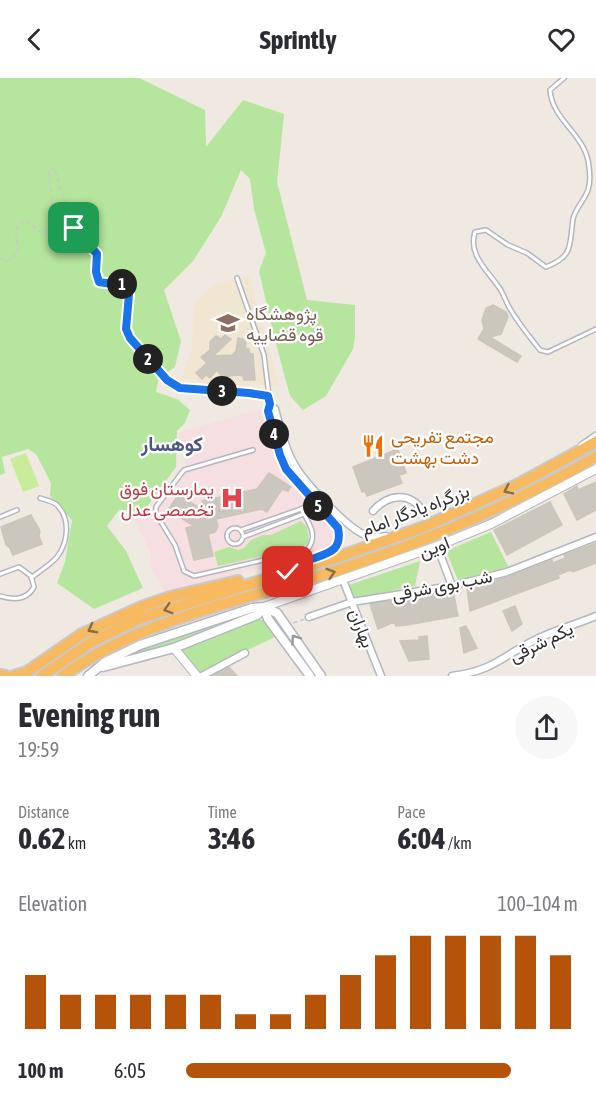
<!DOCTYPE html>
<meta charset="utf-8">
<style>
body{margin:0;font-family:"Asap Condensed",Vazirmatn,sans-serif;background:#f7f7f7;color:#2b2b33;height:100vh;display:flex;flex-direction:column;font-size:22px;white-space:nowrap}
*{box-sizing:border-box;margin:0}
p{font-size:20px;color:#7c7c81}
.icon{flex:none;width:33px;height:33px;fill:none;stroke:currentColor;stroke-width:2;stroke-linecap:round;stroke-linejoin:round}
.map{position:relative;height:598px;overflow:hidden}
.panel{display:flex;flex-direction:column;background:#fff;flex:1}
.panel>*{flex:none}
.pin{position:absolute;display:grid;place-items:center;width:51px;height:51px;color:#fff;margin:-26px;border-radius:12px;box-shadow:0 3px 9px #0006}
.km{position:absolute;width:30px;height:30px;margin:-15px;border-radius:50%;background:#222;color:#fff;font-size:16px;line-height:30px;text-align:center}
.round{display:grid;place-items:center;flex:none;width:63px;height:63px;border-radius:32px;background:#f7f7f7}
.head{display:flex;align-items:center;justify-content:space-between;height:102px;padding:0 18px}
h1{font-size:33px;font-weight:700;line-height:45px}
.metrics{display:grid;grid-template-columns:repeat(3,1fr);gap:9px;height:102px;padding:6px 18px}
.metrics div{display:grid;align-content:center}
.metrics b{font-size:30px;font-weight:700}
.metrics small{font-size:16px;font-weight:400}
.metrics p{font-size:16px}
.chart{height:168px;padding:12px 18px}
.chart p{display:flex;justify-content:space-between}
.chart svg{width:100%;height:108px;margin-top:6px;stroke:#b45309;stroke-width:6}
ul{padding:0 18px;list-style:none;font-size:20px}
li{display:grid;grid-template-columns:96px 72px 1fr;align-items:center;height:45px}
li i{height:15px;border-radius:8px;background:#b45309}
header{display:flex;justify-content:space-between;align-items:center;height:78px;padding:0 18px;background:#fff;font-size:27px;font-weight:700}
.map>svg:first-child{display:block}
.education{fill:#f0e6d1}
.medical{fill:#f5dfe0}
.green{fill:#b6e59e}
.pitch{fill:#c9ec9a}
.building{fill:#cbc7bf;stroke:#cbc5ba;stroke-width:1.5}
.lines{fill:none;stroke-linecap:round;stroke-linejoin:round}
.minor-tunnel{stroke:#c8c4bd;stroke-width:6;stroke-dasharray:6 3;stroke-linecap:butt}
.service-casing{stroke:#b4b7c1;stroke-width:6}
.minor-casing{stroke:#b4b7c1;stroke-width:9}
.tertiary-casing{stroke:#b4b7c1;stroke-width:10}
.secondary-casing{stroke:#b4b7c1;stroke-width:11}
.trunk-casing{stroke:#c9c9c9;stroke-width:14}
.path{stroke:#c9c9c9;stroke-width:1.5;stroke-dasharray:4.5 3;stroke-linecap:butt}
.service{stroke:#fff;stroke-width:3}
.minor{stroke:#fff;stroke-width:6}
.tertiary{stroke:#fff;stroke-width:8}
.secondary{stroke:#fff;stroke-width:8}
.trunk{stroke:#f8ba60;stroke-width:10}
.oneway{stroke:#896d44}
.oneway2{stroke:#969696}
.route-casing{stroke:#fff;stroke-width:12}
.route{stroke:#1a73e8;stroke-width:8}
.labels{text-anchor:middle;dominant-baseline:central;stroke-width:4.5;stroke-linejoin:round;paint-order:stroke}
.education-label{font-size:18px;fill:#785e54;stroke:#fff;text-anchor:start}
.food-label{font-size:18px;fill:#c56008;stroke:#fff;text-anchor:start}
.health-label{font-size:18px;fill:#be3a42;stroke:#fff;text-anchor:end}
.street-label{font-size:18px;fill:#2e2e2e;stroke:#fff}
.neighbourhood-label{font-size:20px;font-weight:bold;fill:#4d5680;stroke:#fff}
</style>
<header><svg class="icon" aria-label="back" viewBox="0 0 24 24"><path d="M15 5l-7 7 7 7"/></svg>Sprintly<svg class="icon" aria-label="heart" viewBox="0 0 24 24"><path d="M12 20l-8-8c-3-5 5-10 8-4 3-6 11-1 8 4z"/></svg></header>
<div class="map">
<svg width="596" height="598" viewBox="0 0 596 598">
<rect width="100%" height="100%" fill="#efe9e1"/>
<!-- education -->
<path class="education" d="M249,198l30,110 -99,-1 12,-37 2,-45 22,-19z"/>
<!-- medical -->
<path class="medical" d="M262,331l13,46 10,18 49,60 -4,15 -92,27 -74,17 -14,-28 1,-10 -17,-36 19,-5v-7l27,-38 6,-2 -8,-33z"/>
<!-- green -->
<path class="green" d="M0,0h139l66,32 1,37 37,-47 41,14 -7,68 30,118 48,5v31l-2,13 -27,47 -23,14 -13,-14 -16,-60 -15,-65 7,-18 -12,-44 -4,-30 -9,-9 -20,47 -28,44 -29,29 17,51 -6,26 -16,11 -3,14 21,7 13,11 -5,13 -8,8 -1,36 -32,44 -25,-1 -12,16 19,25 17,37 -49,21 -37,-26 8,-21 7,-42 -22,-24 1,-13 -15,-29 -8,-5 -26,8 3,16 -5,2z
M301,443l6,6 2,15 -6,5 -85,19 -4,-14 15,-5 9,3 6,-2 7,-8 12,-5h8z
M491,454l18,36 -51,12 -12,-29z
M420,483l-5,25 -61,13 -5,-14z
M255,533l-72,31 -77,23c47,-26 99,-39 149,-54z
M256,541l10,2 11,15 -77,37 -20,-23z"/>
<!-- pitch -->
<path class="pitch" d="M26,375l13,33 -16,6 -13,-33z"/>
<!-- building -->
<path class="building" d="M493,227l13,7 2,5 -7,17 -11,3 31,19 -4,6 -39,-23 6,-10 -2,-9 4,-12z
M225,257l6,4 -18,17 19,-1 4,-4 2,-13 5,1 3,4 -1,5 4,1v4l4,1 2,26h-11l-1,-4 -5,-1 -16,2 -5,-7 -7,8 -4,-3 -4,4 -6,-6 11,-10 -6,-6 9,-7v-8l6,-6 5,3z
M398,371l8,24 -7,2 3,8 -35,13 -2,-5 -3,1 -9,-25z
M269,395l22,14 -3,4 -6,-2 -15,23 -5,-3 -46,10 2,7 -3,6 -7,2 5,22 -19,4 -8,-32 8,-2 -26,-16 10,-15 27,16 -3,-10 55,-12z
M596,404v28l-19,10 -13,-26 13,-8 1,4z
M550,424l12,23 -55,30 -13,-25z
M31,437l9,16 -1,5 3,8 -29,11 -3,-7 -4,-3 -5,-18z
M596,465v20l-23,9 -3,-2 -12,5 1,3 -89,33 -3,-23 41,-11 44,-17 1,3 12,-5 -1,-3z
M453,513l5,25 -51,9 -11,1 -2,-4 -16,7 -8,-25z
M515,528l7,18 -10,7 -9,-20z
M466,548l11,22 -13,5 -4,-25z
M427,558l2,23 -20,2 -9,-20 19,-1v-3z
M229,589l8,9h-24z"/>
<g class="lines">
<!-- minor-tunnel -->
<path class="minor-tunnel" d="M423,434l14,34"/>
<!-- service casing -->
<g class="service-casing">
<path id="service" d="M564,0l-14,12c2,31 37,45 39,77 1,7 1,17 -1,23 -4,11 -13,19 -15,29 -4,27 1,37 -27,48l-19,-14 -19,-8 -22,-15 -11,2c-7,22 11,37 23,54 5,6 7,14 11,21 9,16 20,29 31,43l8,2 48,-23
M237,200l27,77 6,49
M130,260l37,42 13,8 69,5 19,3
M580,367l16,-11
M253,372l-69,20 -28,37v7l19,31 9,26 10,5 113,-26c12,-14 2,-27 -6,-41
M0,439l17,-7
M227 458a8 8 0 1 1 16 0a8 8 0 1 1-16 0Z
M241,452l60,-21 13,-8
M243,459l66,-25 9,-6
M0,496l19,-7 12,9 3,11c-7,13 -21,13 -34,9
M31,500c9,-7 19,-13 26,-21 11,-14 14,-38 0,-52 -4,-4 -12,-5 -17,-7"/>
</g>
<!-- minor casing -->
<g class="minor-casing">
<path id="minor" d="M270,326l5,5c5,17 9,37 18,53 9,18 56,69 75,74 6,2 12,1 18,0
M270,326l-2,7 12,44 6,14 52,59
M373,433c15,-17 38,-20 50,1
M437,468l15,40
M298,487c19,-9 45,-10 40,-37
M343,502l38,96
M309,539l43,-15 100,-16 55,-14 89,-35
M202,598l43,-23
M452,598c39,-5 47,-17 79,-34 20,-11 44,-17 65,-26"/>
</g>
<!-- tertiary casing -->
<g class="tertiary-casing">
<path id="tertiary" d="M264,529l173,-61 54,-22 105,-55
M174,570l23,28"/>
</g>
<!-- secondary casing -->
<g class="secondary-casing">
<path id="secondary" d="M264,529l4,12 42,57
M103,589l71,-19 83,-33 7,-8
M88,598l17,-14 35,-17 112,-37 12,-1 13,6 44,63"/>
</g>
<!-- trunk casing -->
<g class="trunk-casing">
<path id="trunk" d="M0,597l6,1
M14,598l13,-4 55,-38 59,-27 29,-10 68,-16
M42,598l51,-35 48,-23 197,-61 86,-30 95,-43 77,-42
M63,598c81,-59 185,-76 279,-107 89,-29 173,-66 254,-112"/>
</g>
<!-- path -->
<path class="path" d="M0,180l5,3 6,-2 7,-6 -2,-22 3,-8 8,-2 12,10 7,2 6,-4 1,-19 -4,-38 5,-4 20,60 23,26 -1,18 3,10c10,2 19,1 28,4 4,16 -5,34 1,49
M293,545l12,-4"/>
<!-- service -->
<use href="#service" class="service"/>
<!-- minor -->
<use href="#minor" class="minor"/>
<!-- tertiary -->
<use href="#tertiary" class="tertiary"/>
<!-- secondary -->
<use href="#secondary" class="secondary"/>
<!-- trunk -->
<use href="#trunk" class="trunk"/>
</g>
<!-- one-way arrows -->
<defs><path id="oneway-chevron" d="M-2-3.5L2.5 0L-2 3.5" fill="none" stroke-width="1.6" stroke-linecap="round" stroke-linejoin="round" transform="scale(1.5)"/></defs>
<g class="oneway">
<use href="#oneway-chevron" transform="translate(508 412) rotate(154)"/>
<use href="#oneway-chevron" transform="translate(331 495) rotate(-17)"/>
<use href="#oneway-chevron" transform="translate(168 531) rotate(163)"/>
<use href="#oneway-chevron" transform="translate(92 551) rotate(152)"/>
</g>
<use class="oneway2" href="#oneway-chevron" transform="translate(295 561) rotate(-125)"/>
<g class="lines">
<!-- route casing -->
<g class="route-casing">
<path id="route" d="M74,150l23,26 -1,18 3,10c10,2 19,1 28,4l2,8 -3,35 4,9 37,42 13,8 69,5 19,3 2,8 -2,7 12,44 6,14 52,59c5,24 -11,25 -29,32 -8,3 -14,7 -21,12"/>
</g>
<!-- route -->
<use href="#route" class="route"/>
</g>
<!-- icons -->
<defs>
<g id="university-bare" transform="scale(1.8)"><path d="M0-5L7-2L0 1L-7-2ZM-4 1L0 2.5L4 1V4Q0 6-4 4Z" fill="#8d6e63" stroke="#fff" stroke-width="2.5" paint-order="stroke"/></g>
<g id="restaurant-bare" transform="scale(1.8)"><path d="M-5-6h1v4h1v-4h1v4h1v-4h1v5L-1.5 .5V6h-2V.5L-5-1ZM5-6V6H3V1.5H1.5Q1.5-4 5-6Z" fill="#e8710a" stroke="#fff" stroke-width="2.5" paint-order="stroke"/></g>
<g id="hospital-bare" transform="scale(1.8)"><path d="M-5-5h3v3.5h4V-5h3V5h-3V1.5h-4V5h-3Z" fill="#e0444e" stroke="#fff" stroke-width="2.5" paint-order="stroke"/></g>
</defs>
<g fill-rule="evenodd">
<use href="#university-bare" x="228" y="245"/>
<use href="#restaurant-bare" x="373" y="368"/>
<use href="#hospital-bare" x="232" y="420"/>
</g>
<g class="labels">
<!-- education labels -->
<g class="education-label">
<text x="246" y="235">پژوهشگاه<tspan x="246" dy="21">قوه قضاییه</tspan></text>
</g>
<!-- food labels -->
<g class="food-label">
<text x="391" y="358">مجتمع تفریحی<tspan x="391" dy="21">دشت بهشت</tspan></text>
</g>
<!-- health labels -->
<g class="health-label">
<text x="214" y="410">یمارستان فوق<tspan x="214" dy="21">تخصصی عدل</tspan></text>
</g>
<!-- street labels -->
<g class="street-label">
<text transform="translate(415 432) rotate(-21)">بزرگراه یادگار امام</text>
<text transform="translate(434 469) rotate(-21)">اوین</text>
<text transform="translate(442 507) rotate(-11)">شب بوی شرقی</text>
<text transform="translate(362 550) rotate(69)">بهاران</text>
<text transform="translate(541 564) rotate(-26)">یکم شرقی</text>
</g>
<!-- neighbourhood labels -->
<g class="neighbourhood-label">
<text x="172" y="365">کوهسار</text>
</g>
</g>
</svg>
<div class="pin" style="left:74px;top:150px;background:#1e9e55"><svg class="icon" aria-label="arrive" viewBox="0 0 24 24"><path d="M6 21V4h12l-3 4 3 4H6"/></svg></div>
<div class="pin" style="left:288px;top:494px;background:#d93025"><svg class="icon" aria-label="check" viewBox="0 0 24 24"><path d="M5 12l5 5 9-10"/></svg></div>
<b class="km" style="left:122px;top:206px">1</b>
<b class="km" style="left:148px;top:281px">2</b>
<b class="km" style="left:222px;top:313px">3</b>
<b class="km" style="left:274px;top:356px">4</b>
<b class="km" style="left:318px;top:428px">5</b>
</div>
<section class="panel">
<div class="head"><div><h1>Evening run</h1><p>19:59</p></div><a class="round"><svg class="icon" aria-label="share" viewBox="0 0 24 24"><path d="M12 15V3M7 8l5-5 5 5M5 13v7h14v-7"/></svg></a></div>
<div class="metrics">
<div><p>Distance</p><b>0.62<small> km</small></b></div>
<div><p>Time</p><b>3:46</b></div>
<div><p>Pace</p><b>6:04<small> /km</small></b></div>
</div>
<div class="chart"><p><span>Elevation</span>100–104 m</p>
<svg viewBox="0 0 160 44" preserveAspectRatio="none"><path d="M5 44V22M15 44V30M25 44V30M35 44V30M45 44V30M55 44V30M65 44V38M75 44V38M85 44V30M95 44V22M105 44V14M115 44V6M125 44V6M135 44V6M145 44V6M155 44V14"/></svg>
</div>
<ul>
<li><b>100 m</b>6:05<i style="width:83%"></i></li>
</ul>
</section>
